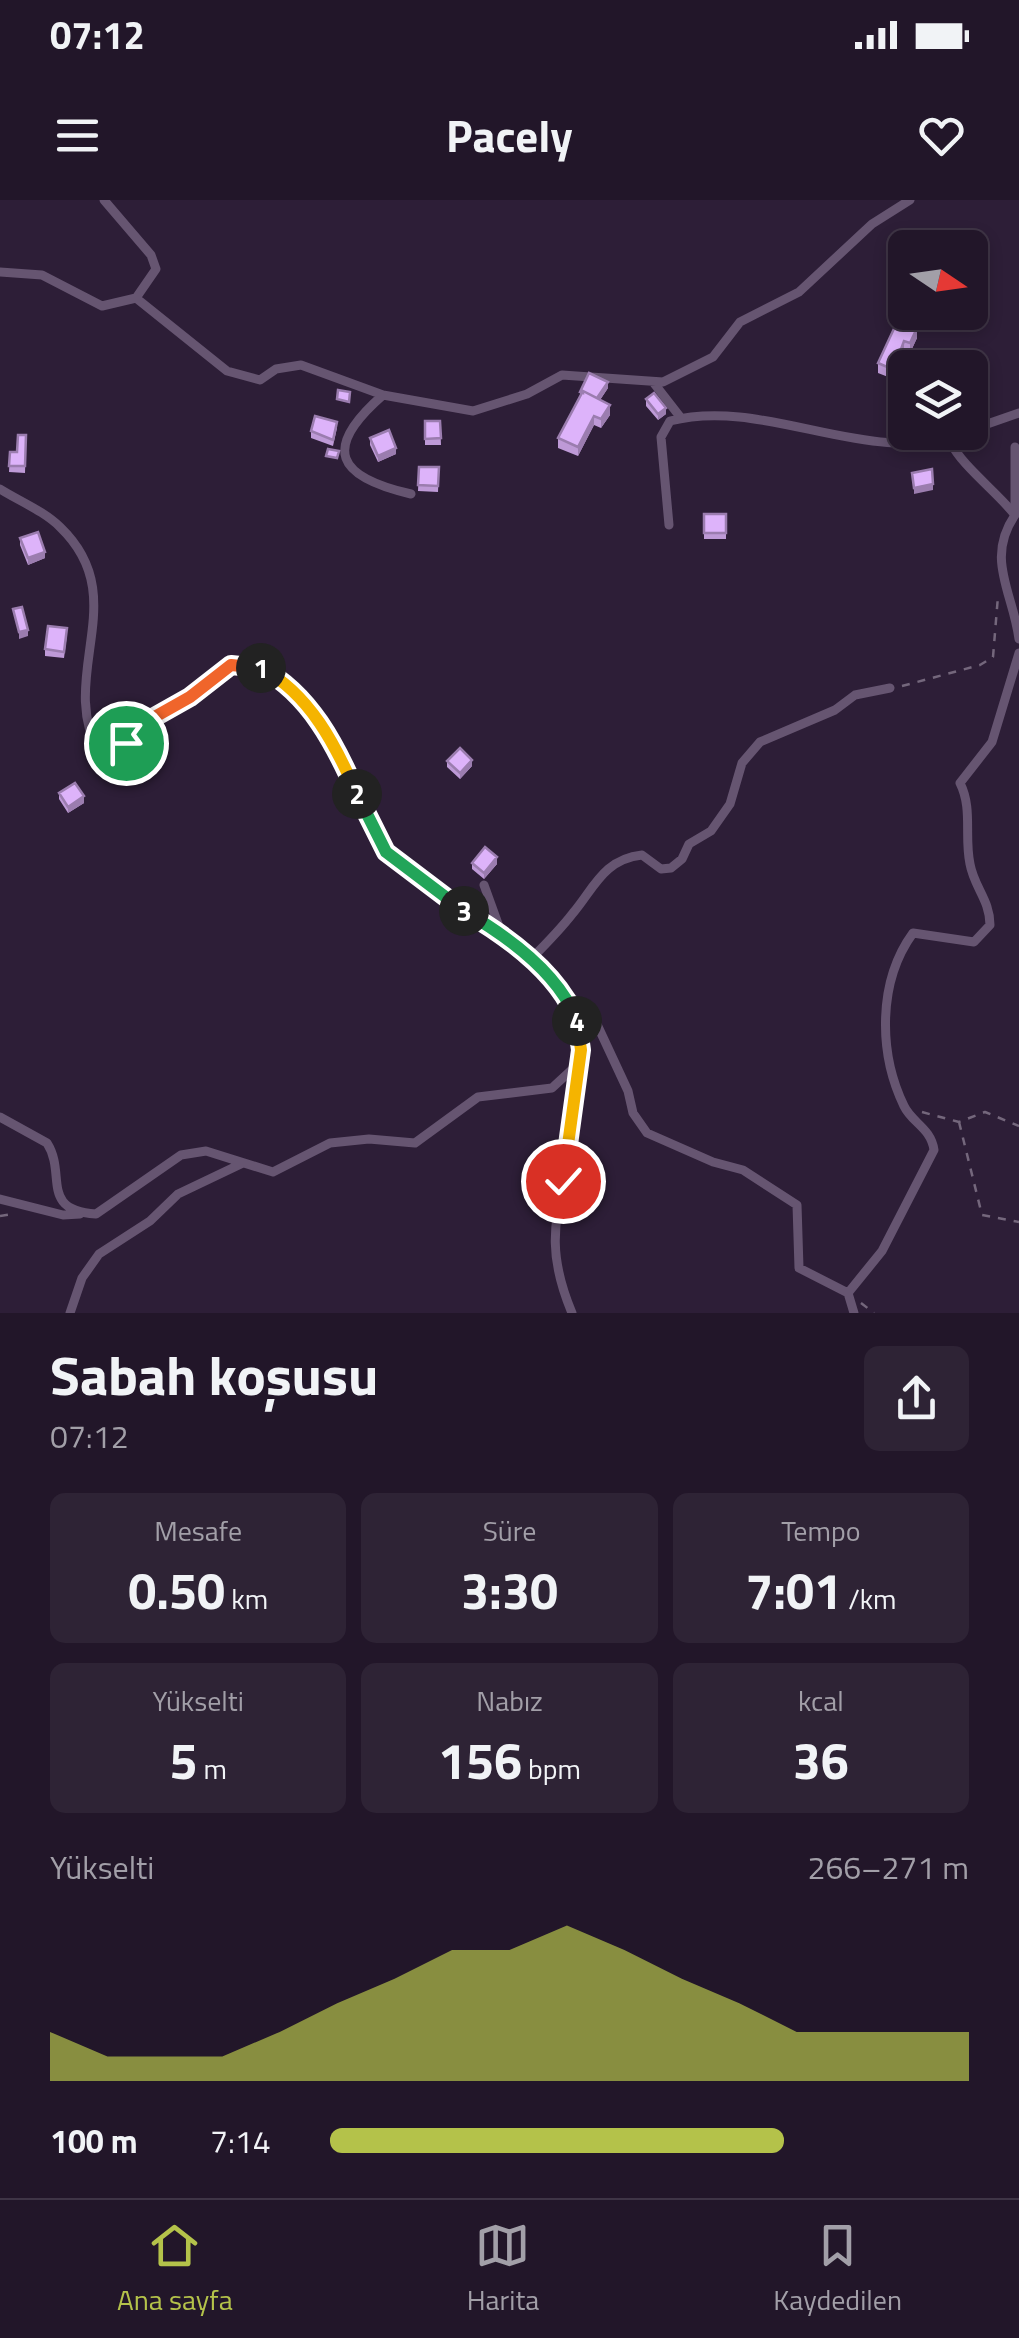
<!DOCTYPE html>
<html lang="tr">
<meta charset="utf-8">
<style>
body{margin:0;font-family:"Titillium Web",sans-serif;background:#2e2335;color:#f1f3f6;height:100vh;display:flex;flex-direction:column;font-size:38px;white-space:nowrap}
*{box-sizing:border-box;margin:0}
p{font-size:32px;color:#a29fa8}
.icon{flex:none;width:55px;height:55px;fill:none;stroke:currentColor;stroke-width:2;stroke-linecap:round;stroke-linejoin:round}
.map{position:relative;height:1113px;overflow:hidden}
.drawer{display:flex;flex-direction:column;background:#221629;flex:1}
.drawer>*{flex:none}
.needle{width:65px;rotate:103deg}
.fabs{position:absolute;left:888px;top:30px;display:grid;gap:20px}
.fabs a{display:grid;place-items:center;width:100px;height:100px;border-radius:15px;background:#221629;box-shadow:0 5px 15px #0003,0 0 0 2px #3f3546;font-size:50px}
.pin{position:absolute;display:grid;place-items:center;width:85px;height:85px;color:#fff;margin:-42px;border:5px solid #fff;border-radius:50%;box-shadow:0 2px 10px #0007}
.km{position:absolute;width:50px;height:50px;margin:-25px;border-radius:50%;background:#222;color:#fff;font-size:28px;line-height:50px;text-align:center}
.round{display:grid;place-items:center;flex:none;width:105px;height:105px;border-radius:15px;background:#2e2335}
.summary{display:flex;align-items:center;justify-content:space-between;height:170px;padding:0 50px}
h1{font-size:55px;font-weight:700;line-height:75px}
.stats{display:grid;grid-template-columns:repeat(3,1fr);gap:15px;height:170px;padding:10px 50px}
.stats div{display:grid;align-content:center;border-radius:15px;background:#2e2335;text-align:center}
.stats b{font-size:50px;font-weight:700}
.stats small{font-size:28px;font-weight:400}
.stats p{font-size:28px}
.chart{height:280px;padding:20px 50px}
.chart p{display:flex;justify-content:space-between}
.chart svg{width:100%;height:180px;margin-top:10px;fill:#b4c24a;opacity:.7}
ul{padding:0 50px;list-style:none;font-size:32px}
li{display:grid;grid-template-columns:160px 120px 1fr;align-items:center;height:75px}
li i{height:25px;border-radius:12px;background:#b4c24a}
.status{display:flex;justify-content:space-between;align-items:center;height:70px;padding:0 50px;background:#221629;direction:ltr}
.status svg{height:28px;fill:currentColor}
header{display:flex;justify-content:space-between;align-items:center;height:130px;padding:0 50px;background:#221629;font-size:45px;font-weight:700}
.tab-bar{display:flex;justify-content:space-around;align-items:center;height:140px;border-top:2px solid #3f3546;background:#221629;font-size:28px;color:#a29fa8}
.tab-bar a{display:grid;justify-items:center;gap:5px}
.tab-bar .on{color:#b4c24a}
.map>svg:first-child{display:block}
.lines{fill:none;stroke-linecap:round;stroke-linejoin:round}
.path{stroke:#74677c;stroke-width:2.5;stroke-dasharray:8 8;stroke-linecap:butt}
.street{stroke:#665571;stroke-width:9}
.wall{fill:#be9ad7}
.shaded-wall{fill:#9b7daf}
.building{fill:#ddb3fa;stroke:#9b7daf;stroke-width:2.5}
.split-1-casing{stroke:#fff;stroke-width:20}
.split-2-casing{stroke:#fff;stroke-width:20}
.split-3-casing{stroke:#fff;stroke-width:20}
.split-4-casing{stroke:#fff;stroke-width:20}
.split-5-casing{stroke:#fff;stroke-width:20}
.split-1{stroke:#f0652b;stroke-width:12}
.split-2{stroke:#f5b400;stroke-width:12}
.split-3{stroke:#22a559;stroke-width:12}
.split-4{stroke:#22a559;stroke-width:12}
.split-5{stroke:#f5b400;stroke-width:12}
</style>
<div class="status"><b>07:12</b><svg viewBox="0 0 49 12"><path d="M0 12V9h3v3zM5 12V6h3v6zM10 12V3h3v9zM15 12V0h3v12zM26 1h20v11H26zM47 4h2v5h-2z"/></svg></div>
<header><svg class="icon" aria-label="menu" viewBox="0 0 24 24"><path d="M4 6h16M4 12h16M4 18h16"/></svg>Pacely<svg class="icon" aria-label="heart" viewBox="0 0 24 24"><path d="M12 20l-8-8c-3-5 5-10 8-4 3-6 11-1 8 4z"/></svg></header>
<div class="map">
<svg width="1019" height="1113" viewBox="0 0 1019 1113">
<rect width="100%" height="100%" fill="#2d1e37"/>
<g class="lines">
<!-- path -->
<path class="path" d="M902,486l78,-21 13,-8 5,-61
M922,912l37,10 26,-10 34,14
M959,922l23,93 37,7
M0,1016l13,-2
M861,1103l13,10"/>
<!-- street -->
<path class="street" d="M104,0l47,55 5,14 -20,29 91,73 33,9 16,-11 25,-4 82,30 90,16 54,-17 35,-19 101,7 50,-25 27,-35 59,-30 73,-68 38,-24
M0,72l42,3 60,31 34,-8
M653,182l28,36
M383,195c-62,54 -46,82 28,99
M970,230l49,-17
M958,237l-7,6c11,23 46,49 64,72 -30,44 -2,77 4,124
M0,289c19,12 44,22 60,38 75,72 -5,148 40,228l20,-2 31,-34 40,-22 40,-32 33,4 30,21 41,57 34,78 17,27 54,45 63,37 91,84 34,73 5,22 14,20 66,29 30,8 54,35 2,63 49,25
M1015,312v-65
M669,325l-8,-88 9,-16c96,-25 199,48 293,12
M484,685l17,47
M530,760c15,-15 30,-30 43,-47 21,-25 31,-54 69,-58l19,14 10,-1 11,-9 7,-15 22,-13 19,-27 12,-41 18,-21 75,-32 20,-15 35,-7
M0,917l47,26c20,31 -8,67 49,71l85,-59 25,-4 67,21 57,-29 39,-4 46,4 63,-46 74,-9 27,-25 2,-27 -13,-38
M0,999l63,16 17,-1
M848,1093l34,-42 52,-101c-3,-22 -22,-27 -30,-44 -26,-54 -26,-125 9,-173l61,9 16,-17c0,-25 -16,-38 -20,-61 -6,-28 3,-55 -10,-81l32,-41 27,-89
M848,1093l6,20
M70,1113l12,-35 17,-24 51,-33 28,-27 65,-31
M572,1113c-28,-67 -15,-95 -3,-162 5,-26 5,-54 7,-80"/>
</g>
<!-- wall -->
<path class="wall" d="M898,120l19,18 -7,15 -6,-2 -4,11 5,13 -4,7 -23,-9v-10z
M608,188l-8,12 10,15 -9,13 -7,-3 -16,31 -20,-8v-10l22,-41v-5z
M646,199l20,15 -8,6 -12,-14z
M425,221h15l1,24h-16z
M337,228l-4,18 -22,-8v-7z
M26,235l-1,38 -16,-1 1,-20h7z
M370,238l26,16 -18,8 -8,-17z
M419,267h20l-1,25 -20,-1z
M704,314h22v25h-22z
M20,338l25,20 -17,7 -8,-20z
M67,435l-3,23 -19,-2v-7z
M447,561l25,5 -12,13 -13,-12z
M59,593l25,10 -16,10 -9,-14z
M472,663l25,1 -13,15 -12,-10z"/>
<!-- shaded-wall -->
<path class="shaded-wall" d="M917,128v10l-7,15v-10z
M904,141v10l-7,19v-10z
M905,165v10l-4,7v-9z
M608,182v6l-12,18v-7z
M610,205v10l-9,13v-9z
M666,208v6l-8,6v-6z
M594,216v9l-16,31v-9z
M396,248v6l-18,8v-6z
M933,284v6l-19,4v-6z
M45,352v6l-17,7v-7z
M28,430v6l-9,3v-7z
M472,560v6l-12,13v-6z
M84,596v7l-16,10v-6z
M497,657v7l-13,15v-6z"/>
<!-- building -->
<path class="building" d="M898,120l19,8 -7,15 -6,-2 -7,19 8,5 -4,8 -23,-10z
M589,173l19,9 -11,16 -14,-7v2l-3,-1z
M338,190l12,2 -1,10 -12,-3z
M583,191l27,14 -9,14 -7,-3 -16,31 -20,-9z
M654,193l12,15 -8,6 -12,-15z
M315,216l22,6 -4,18 -22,-9z
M425,221h15l1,17 -16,1z
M389,230l7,18 -18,8 -8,-18z
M18,235h8l-1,31h-16l1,-14h7z
M328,249l11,2 -2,7 -11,-2z
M419,267h20l-1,19 -20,-1z
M932,269l1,15 -19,4 -2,-15z
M704,314h22v19h-22z
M38,332l7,20 -17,6 -8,-20z
M22,407l6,23 -9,2 -6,-23z
M48,426l19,2 -3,24 -19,-3z
M460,548l12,12 -12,13 -13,-12z
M75,583l9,13 -16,11 -9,-14z
M485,647l12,10 -13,16 -12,-10z"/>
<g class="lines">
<!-- split-1 casing -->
<g class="split-1-casing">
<path id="split-1" d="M126,543l25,-24 39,-22 41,-32 30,3"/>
</g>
<!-- split-2 casing -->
<g class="split-2-casing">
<path id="split-2" d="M261,468c49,26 75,78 96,126"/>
</g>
<!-- split-3 casing -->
<g class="split-3-casing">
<path id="split-3" d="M357,594l29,58 78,59"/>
</g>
<!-- split-4 casing -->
<g class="split-4-casing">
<path id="split-4" d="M464,711c43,25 95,62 113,110"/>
</g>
<!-- split-5 casing -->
<g class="split-5-casing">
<path id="split-5" d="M563,981l18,-131 -4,-29"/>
</g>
<!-- split-1 -->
<use href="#split-1" class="split-1"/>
<!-- split-2 -->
<use href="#split-2" class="split-2"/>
<!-- split-3 -->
<use href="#split-3" class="split-3"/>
<!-- split-4 -->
<use href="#split-4" class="split-4"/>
<!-- split-5 -->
<use href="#split-5" class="split-5"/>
</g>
</svg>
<div class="fabs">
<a><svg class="needle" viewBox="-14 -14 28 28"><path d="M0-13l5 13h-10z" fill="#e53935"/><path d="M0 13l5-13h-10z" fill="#a29fa8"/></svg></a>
<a><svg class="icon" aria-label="layers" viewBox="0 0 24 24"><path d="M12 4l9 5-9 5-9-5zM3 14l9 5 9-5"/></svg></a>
</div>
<div class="pin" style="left:126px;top:543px;background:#1e9e55"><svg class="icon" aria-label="arrive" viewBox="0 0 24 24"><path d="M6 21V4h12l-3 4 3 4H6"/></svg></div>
<div class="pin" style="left:563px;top:981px;background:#d93025"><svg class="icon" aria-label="check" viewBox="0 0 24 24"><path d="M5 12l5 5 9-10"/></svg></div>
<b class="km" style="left:261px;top:468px">1</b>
<b class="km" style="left:357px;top:594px">2</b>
<b class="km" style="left:464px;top:711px">3</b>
<b class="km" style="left:577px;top:821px">4</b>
</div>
<section class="drawer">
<div class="summary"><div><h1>Sabah koşusu</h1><p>07:12</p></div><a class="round"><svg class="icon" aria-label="share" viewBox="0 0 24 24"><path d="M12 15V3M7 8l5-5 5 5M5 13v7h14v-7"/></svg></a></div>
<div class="stats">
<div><p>Mesafe</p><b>0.50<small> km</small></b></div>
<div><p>Süre</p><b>3:30</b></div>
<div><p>Tempo</p><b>7:01<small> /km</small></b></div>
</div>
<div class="stats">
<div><p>Yükselti</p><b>5<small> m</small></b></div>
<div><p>Nabız</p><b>156<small> bpm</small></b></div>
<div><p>kcal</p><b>36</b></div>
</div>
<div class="chart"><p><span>Yükselti</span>266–271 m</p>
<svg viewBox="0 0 160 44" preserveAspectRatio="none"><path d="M0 44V32L10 38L20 38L30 38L40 32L50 25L60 19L70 12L80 12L90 6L100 12L110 19L120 25L130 32L140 32L150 32L160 32V44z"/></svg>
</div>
<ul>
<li><b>100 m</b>7:14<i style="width:71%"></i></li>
</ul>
</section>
<nav class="tab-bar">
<a class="on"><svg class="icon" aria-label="home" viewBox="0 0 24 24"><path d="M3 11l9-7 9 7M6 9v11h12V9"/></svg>Ana sayfa</a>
<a><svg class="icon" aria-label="map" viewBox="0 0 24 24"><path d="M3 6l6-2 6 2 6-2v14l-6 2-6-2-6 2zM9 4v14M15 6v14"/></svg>Harita</a>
<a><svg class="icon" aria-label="saved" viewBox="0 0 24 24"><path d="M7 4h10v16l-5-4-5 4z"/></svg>Kaydedilen</a>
</nav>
